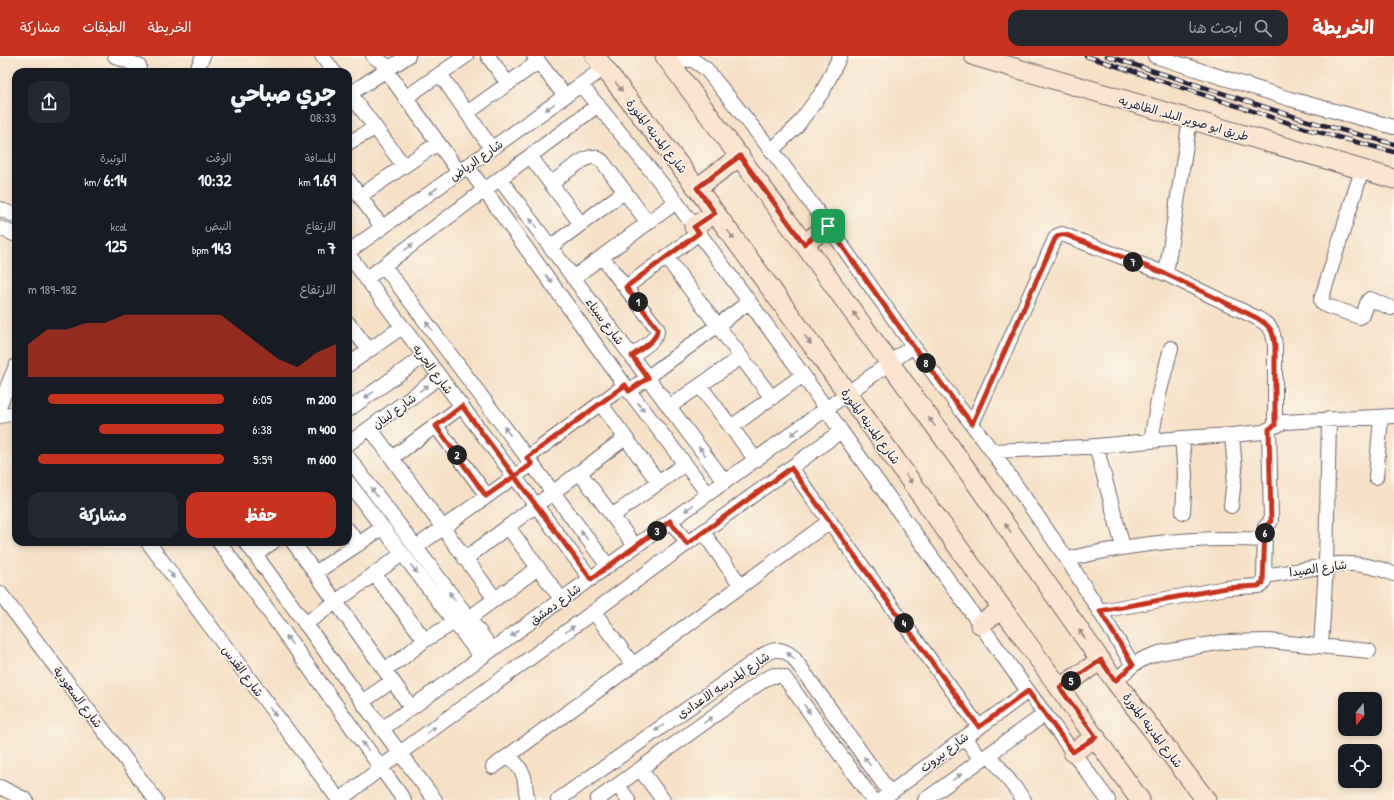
<!DOCTYPE html>
<html lang="ar">
<meta charset="utf-8">
<style>
body{margin:0;font-family:"Patrick Hand","Playpen Sans Arabic",sans-serif;background:#242831;color:#f1f3f6;direction:rtl;height:100vh;display:flex;flex-direction:column;font-size:15px;white-space:nowrap}
*{box-sizing:border-box;margin:0}
p{font-size:13px;color:#9ea1a6}
.icon{flex:none;width:22px;height:22px;fill:none;stroke:currentColor;stroke-width:2;stroke-linecap:round;stroke-linejoin:round}
.map{position:relative;flex:1;overflow:hidden;direction:ltr}
.panel{position:absolute;left:12px;top:12px;width:340px;height:478px;display:flex;flex-direction:column;background:#171b24;border-radius:12px;box-shadow:0 2px 6px #0003;direction:rtl}
.panel>*{flex:none}
.needle{width:26px;rotate:198deg}
.fabs{position:absolute;left:1338px;top:636px;display:grid;gap:8px}
.fabs a{display:grid;place-items:center;width:44px;height:44px;border-radius:8px;background:#171b24;box-shadow:0 2px 6px #0003;font-size:20px}
.pin{position:absolute;display:grid;place-items:center;width:34px;height:34px;color:#fff;margin:-17px;border-radius:8px;box-shadow:0 2px 6px #0006}
.km{position:absolute;width:20px;height:20px;margin:-10px;border-radius:50%;background:#222;color:#fff;font-size:11px;line-height:20px;text-align:center}
.round{display:grid;place-items:center;flex:none;width:42px;height:42px;border-radius:12px;background:#242831}
.summary{display:flex;align-items:center;justify-content:space-between;height:68px;padding:0 16px}
h1{font-size:22px;font-weight:800;line-height:30px}
.metrics{display:grid;grid-template-columns:repeat(3,1fr);gap:6px;height:68px;padding:4px 16px}
.metrics div{display:grid;align-content:center}
.metrics b{font-size:17px;font-weight:800}
.metrics small{font-size:11px;font-weight:400}
.metrics p{font-size:11px}
.chart{height:112px;padding:8px 16px}
.chart p{display:flex;justify-content:space-between}
.chart svg{width:100%;height:72px;margin-top:4px;fill:#c8321e;opacity:.7}
.action{display:flex;gap:8px;margin-top:auto;padding:8px 16px}
.action a{flex:1;height:46px;border-radius:12px;background:#c8321e;color:#fff;font-size:16px;font-weight:800;line-height:46px;text-align:center}
.action a+a{background:#242831;color:#f1f3f6}
ul{padding:0 16px;list-style:none;font-size:13px}
li{display:grid;grid-template-columns:64px 48px 1fr;align-items:center;height:30px}
li i{height:10px;border-radius:5px;background:#c8321e}
header{display:flex;align-items:center;gap:24px;box-sizing:border-box;height:56px;padding:0 20px;background:#c8321e;color:#fff}
header strong{font-size:19px}
nav{display:flex;gap:22px;margin-inline-start:auto;font-size:14px}
.search{width:280px;height:36px;background:#242831;display:flex;align-items:center;gap:10px;box-sizing:border-box;padding:0 14px;border-radius:12px;color:#9ea1a6;font-size:15px}
.map>svg:first-child{display:block}
.lines{fill:none;stroke-linecap:round;stroke-linejoin:round}
.street-casing{stroke:#6c646c;stroke-width:16}
.secondary-casing{stroke:#6c646c;stroke-width:21}
.street{stroke:#fff;stroke-width:14}
.secondary{stroke:#fce5d0;stroke-width:19}
.rail-casing{stroke:#22223b;stroke-width:4.5}
.rail{stroke:#fbf7ec;stroke-width:3;stroke-dasharray:9;stroke-linecap:butt}
.oneway{fill:#9a8d8d}
.oneway2{fill:#9c9ca7}
.route-casing{stroke:#fff;stroke-width:8}
.route{stroke:#c8321e;stroke-width:5}
.labels{text-anchor:middle;dominant-baseline:central;stroke-width:3;stroke-linejoin:round;paint-order:stroke}
.street-label{font-size:12px;fill:#22223b;stroke:#fbf7ec}
</style>
<header>
<strong>الخريطة</strong>
<div class="search"><svg class="icon" aria-label="search" viewBox="0 0 24 24"><circle cx="10" cy="10" r="6"/><path d="M15 15l6 6"/></svg>ابحث هنا</div>
<nav><a>الخريطة</a><a>الطبقات</a><a>مشاركة</a></nav>
</header>
<div class="map">
<svg width="1394" height="744" viewBox="0 0 1394 744">
<rect width="100%" height="100%" fill="#fbf7ec"/>
<filter id="ink" filterUnits="userSpaceOnUse"><feTurbulence type="fractalNoise" baseFrequency=".025" numOctaves="2"/><feDisplacementMap in="SourceGraphic" scale="8" xChannelSelector="R" yChannelSelector="G"/><feConvolveMatrix kernelMatrix="1 2 1 2 8 2 1 2 1" color-interpolation-filters="sRGB"/></filter>
<filter id="wash" filterUnits="userSpaceOnUse"><feTurbulence type="fractalNoise" baseFrequency=".012" numOctaves="4" result="noise"/><feDisplacementMap in="SourceGraphic" scale="16" xChannelSelector="R" yChannelSelector="G"/><feGaussianBlur stdDeviation="0.9" result="paint"/><feColorMatrix in="noise" values="0 0 0 0 0 0 0 0 0 0 0 0 0 0 0 0 0 1.4 0 .05"/><feComposite in="paint" operator="in"/></filter>
<g filter="url(#wash)">
<rect width="100%" height="100%" fill="#f6e0c6"/>
</g>
<g filter="url(#ink)">
<g class="lines">
<!-- street casing -->
<g class="street-casing">
<path id="street" d="M115,0l24,10
M322,0l12,16
M373,0l17,12
M488,0l20,28
M534,0l31,40
M1155,0l135,43 104,28
M667,3l26,1 13,9 70,87 52,70 85,120 79,105 75,108 66,106
M386,14l73,102
M196,16l7,-16
M440,18l52,75
M581,29l90,110 132,180 38,56 187,260 80,109
M348,35l56,75
M348,39l60,-39
M405,42l61,-42
M467,57l71,-51
M348,87l27,-15
M772,94l24,-23 27,-36 17,-35
M530,100l51,68
M467,110l162,225 79,103
M1362,114l-41,130 1,3 5,3 33,11 3,-2 5,-14 2,-2 21,9
M500,123l225,303
M348,124l34,47
M551,128c9,-7 32,-27 42,-27 3,0 6,2 9,4l46,62
M360,140l78,-53
M0,153l16,7
M0,172l16,7
M550,191l74,-55
M348,196l256,-184
M348,198l243,325
M602,201l55,71c2,12 -17,21 -25,28
M666,201l106,141
M384,210l224,300
M1166,218l24,-155
M573,222l103,-76
M366,223l232,-174
M626,231l73,-54
M348,267l21,27
M348,309l54,-38
M700,330l56,74
M629,335l120,-89
M600,347l59,80
M0,348l16,-38
M669,351l72,-50
M348,354l76,-54
M0,360l16,-3
M972,368l83,-185 2,-3 5,-2 104,40 91,44c15,9 16,11 18,28v79
M436,370l51,70
M731,371l72,-52
M370,372l125,171
M1182,382l3,37 -2,37
M1151,385l8,-47 12,-46
M348,388l91,-67
M1096,390l27,101
M992,395l93,-4 97,-9 50,-3 31,-3 21,-10 110,-6
M348,401l144,192
M392,402l70,-52
M527,402l98,-73
M791,412l188,259
M580,417l55,73
M1376,421l5,-60
M348,426l133,175
M1231,450l4,-36 -3,-35
M612,460l73,-52
M671,465l16,22
M508,471l54,73
M348,474l11,14
M703,476l38,54
M148,486l191,258
M219,486l185,258
M246,486l136,187 53,71
M293,486l118,165
M416,491l116,-83
M255,498l18,-12
M465,503l160,-121
M1067,503c67,-16 130,-23 198,-19
M315,517l67,-45
M375,519l50,65
M1264,520l74,-12c20,-1 37,2 56,10
M0,537l156,207
M1100,555l126,-23 32,-2 4,-1 2,-4 1,-54 6,-6 -2,-92
M594,556l39,53
M469,562l69,-50
M305,568l97,-70
M1321,590l5,-80 3,-147
M384,613l16,-9 25,-20 30,-18
M1115,625l18,-16 12,-7 14,-5 64,-11 46,-1 100,10
M362,646l30,-21
M382,673l531,-383
M965,681l16,23
M989,698l35,46
M509,699c6,7 12,13 15,22 2,8 1,15 4,23
M493,711l337,-246
M640,713l23,31
M618,729l10,15
M0,731l26,13
M882,743l146,-108
M340,744l60,-47 441,-322
M558,744l204,-144c11,-8 21,-8 31,1l97,136
M597,744l168,-121 9,-4 10,2 3,4 86,119
M925,744l120,-86"/>
</g>
<!-- secondary casing -->
<g class="secondary-casing">
<path id="secondary" d="M595,0l102,132 151,206 292,406
M665,0l139,188 165,229 146,208 91,119
M974,0l420,123
M697,132l43,-32
M694,171l21,-14
M804,188l24,-18
M980,568l23,-15
M1060,632l41,-28
M1073,696l23,-15"/>
</g>
<!-- street -->
<use href="#street" class="street"/>
<!-- secondary -->
<use href="#secondary" class="secondary"/>
<!-- rail casing -->
<g class="rail-casing">
<path id="rail" d="M1086,0l221,73 87,23
M1107,0l201,65 86,23"/>
</g>
<!-- rail -->
<use href="#rail" class="rail"/>
</g>
<!-- one-way arrows -->
<defs><path id="oneway-solid" d="M-6-.8H1V-3.2L6.5 0L1 3.2V.8H-6Z"/></defs>
<g class="oneway">
<use href="#oneway-solid" transform="translate(619 31) rotate(52)"/>
<use href="#oneway-solid" transform="translate(731 179) rotate(54)"/>
<use href="#oneway-solid" transform="translate(856 260) rotate(-126)"/>
<use href="#oneway-solid" transform="translate(808 284) rotate(54)"/>
<use href="#oneway-solid" transform="translate(932 366) rotate(-126)"/>
<use href="#oneway-solid" transform="translate(909 423) rotate(54)"/>
<use href="#oneway-solid" transform="translate(1008 472) rotate(-125)"/>
<use href="#oneway-solid" transform="translate(1082 578) rotate(-125)"/>
</g>
<g class="oneway2">
<use href="#oneway-solid" transform="translate(550 51) rotate(144)"/>
<use href="#oneway-solid" transform="translate(433 135) rotate(144)"/>
<use href="#oneway-solid" transform="translate(533 167) rotate(-127)"/>
<use href="#oneway-solid" transform="translate(409 191) rotate(-37)"/>
<use href="#oneway-solid" transform="translate(549 223) rotate(54)"/>
<use href="#oneway-solid" transform="translate(429 270) rotate(-127)"/>
<use href="#oneway-solid" transform="translate(424 332) rotate(-36)"/>
<use href="#oneway-solid" transform="translate(369 339) rotate(145)"/>
<use href="#oneway-solid" transform="translate(641 351) rotate(53)"/>
<use href="#oneway-solid" transform="translate(507 375) rotate(-127)"/>
<use href="#oneway-solid" transform="translate(795 376) rotate(144)"/>
<use href="#oneway-solid" transform="translate(702 395) rotate(-127)"/>
<use href="#oneway-solid" transform="translate(374 436) rotate(-127)"/>
<use href="#oneway-solid" transform="translate(689 452) rotate(144)"/>
<use href="#oneway-solid" transform="translate(584 479) rotate(-127)"/>
<use href="#oneway-solid" transform="translate(414 513) rotate(52)"/>
<use href="#oneway-solid" transform="translate(171 518) rotate(53)"/>
<use href="#oneway-solid" transform="translate(452 540) rotate(-127)"/>
<use href="#oneway-solid" transform="translate(570 573) rotate(-36)"/>
<use href="#oneway-solid" transform="translate(515 577) rotate(144)"/>
<use href="#oneway-solid" transform="translate(289 584) rotate(-126)"/>
<use href="#oneway-solid" transform="translate(791 600) rotate(-138)"/>
<use href="#oneway-solid" transform="translate(807 653) rotate(54)"/>
<use href="#oneway-solid" transform="translate(273 656) rotate(53)"/>
<use href="#oneway-solid" transform="translate(708 664) rotate(-36)"/>
<use href="#oneway-solid" transform="translate(659 672) rotate(145)"/>
<use href="#oneway-solid" transform="translate(431 674) rotate(-36)"/>
<use href="#oneway-solid" transform="translate(365 690) rotate(-126)"/>
<use href="#oneway-solid" transform="translate(867 705) rotate(-125)"/>
<use href="#oneway-solid" transform="translate(957 721) rotate(-36)"/>
</g>
</g>
<g class="lines" filter="url(#ink)">
<!-- route casing -->
<g class="route-casing">
<path id="route" d="M828,170l-24,18 -64,-88 -43,32 18,25 -21,14 5,6 -73,54 31,41c2,12 -17,21 -25,28l16,22 -19,13 -4,-6 -98,73 5,6 -46,32 -50,-70 26,-20c43,58 86,115 129,173l79,-58 17,23 104,-76 188,259 49,-36 45,61 23,-15 -36,-49 41,-28 14,21 18,-16 -33,-54 126,-23 32,-2 5,-3 2,-56 6,-6 -2,-92 6,-4v-79c-2,-16 -4,-19 -18,-28l-91,-44 -90,-35c-7,-3 -15,-8 -21,0l-83,185 -59,-78 -85,-120"/>
</g>
<!-- route -->
<use href="#route" class="route"/>
</g>
<g class="labels">
<!-- street labels -->
<g class="street-label">
<text transform="translate(1184 62) rotate(16)">طريق ابو صوير البلد, الظاهريه</text>
<text transform="translate(657 80) rotate(52)">شارع المدينه المنورة</text>
<text transform="translate(476 104) rotate(-35)">شارع الرياض</text>
<text transform="translate(605 265) rotate(53)">شارع سيناء</text>
<text transform="translate(433 313) rotate(53)">شارع الحريه</text>
<text transform="translate(394 355) rotate(-36)">شارع لبنان</text>
<text transform="translate(871 370) rotate(54)">شارع المدينه المنورة</text>
<text transform="translate(1318 512) rotate(-8)">شارع الصيدا</text>
<text transform="translate(555 548) rotate(-36)">شارع دمشق</text>
<text transform="translate(243 615) rotate(53)">شارع القدس</text>
<text transform="translate(723 629) rotate(-34)">شارع المدرسه الاعدادى</text>
<text transform="translate(78 641) rotate(53)">شارع السعودية</text>
<text transform="translate(1153 674) rotate(53)">شارع المدينه المنورة</text>
<text transform="translate(944 696) rotate(-37)">شارع بيروت</text>
</g>
</g>
</svg>
<div class="fabs">
<a><svg class="needle" viewBox="-14 -14 28 28"><path d="M0-13l5 13h-10z" fill="#e53935"/><path d="M0 13l5-13h-10z" fill="#9ea1a6"/></svg></a>
<a><svg class="icon" aria-label="locate" viewBox="0 0 24 24"><circle cx="12" cy="12" r="6"/><path d="M12 2v4M12 18v4M2 12h4M18 12h4"/></svg></a>
</div>
<div class="pin" style="left:828px;top:170px;background:#1e9e55"><svg class="icon" aria-label="arrive" viewBox="0 0 24 24"><path d="M6 21V4h12l-3 4 3 4H6"/></svg></div>
<b class="km" style="left:638px;top:246px">1</b>
<b class="km" style="left:457px;top:399px">2</b>
<b class="km" style="left:657px;top:475px">3</b>
<b class="km" style="left:904px;top:567px">4</b>
<b class="km" style="left:1071px;top:625px">5</b>
<b class="km" style="left:1265px;top:477px">6</b>
<b class="km" style="left:1133px;top:206px">7</b>
<b class="km" style="left:926px;top:307px">8</b>
<section class="panel">
<div class="summary"><div><h1>جري صباحي</h1><p>08:33</p></div><a class="round"><svg class="icon" aria-label="share" viewBox="0 0 24 24"><path d="M12 15V3M7 8l5-5 5 5M5 13v7h14v-7"/></svg></a></div>
<div class="metrics">
<div><p>المسافة</p><b>1.69<small> km</small></b></div>
<div><p>الوقت</p><b>10:32</b></div>
<div><p>الوتيرة</p><b>6:14<small> /km</small></b></div>
</div>
<div class="metrics">
<div><p>الارتفاع</p><b>7<small> m</small></b></div>
<div><p>النبض</p><b>143<small> bpm</small></b></div>
<div><p>kcal</p><b>125</b></div>
</div>
<div class="chart"><p><span>الارتفاع</span>182–189 m</p>
<svg viewBox="0 0 160 44" preserveAspectRatio="none"><path d="M0 44V24L10 15L20 15L30 11L40 11L50 6L60 6L70 6L80 6L90 6L100 6L110 15L120 24L130 33L140 38L150 29L160 24V44z"/></svg>
</div>
<ul>
<li><b>200 m</b>6:05<i style="width:90%"></i></li>
<li><b>400 m</b>6:38<i style="width:64%"></i></li>
<li><b>600 m</b>5:59<i style="width:95%"></i></li>
</ul>
<div class="action"><a>حفظ</a><a>مشاركة</a></div>
</section>
</div>
